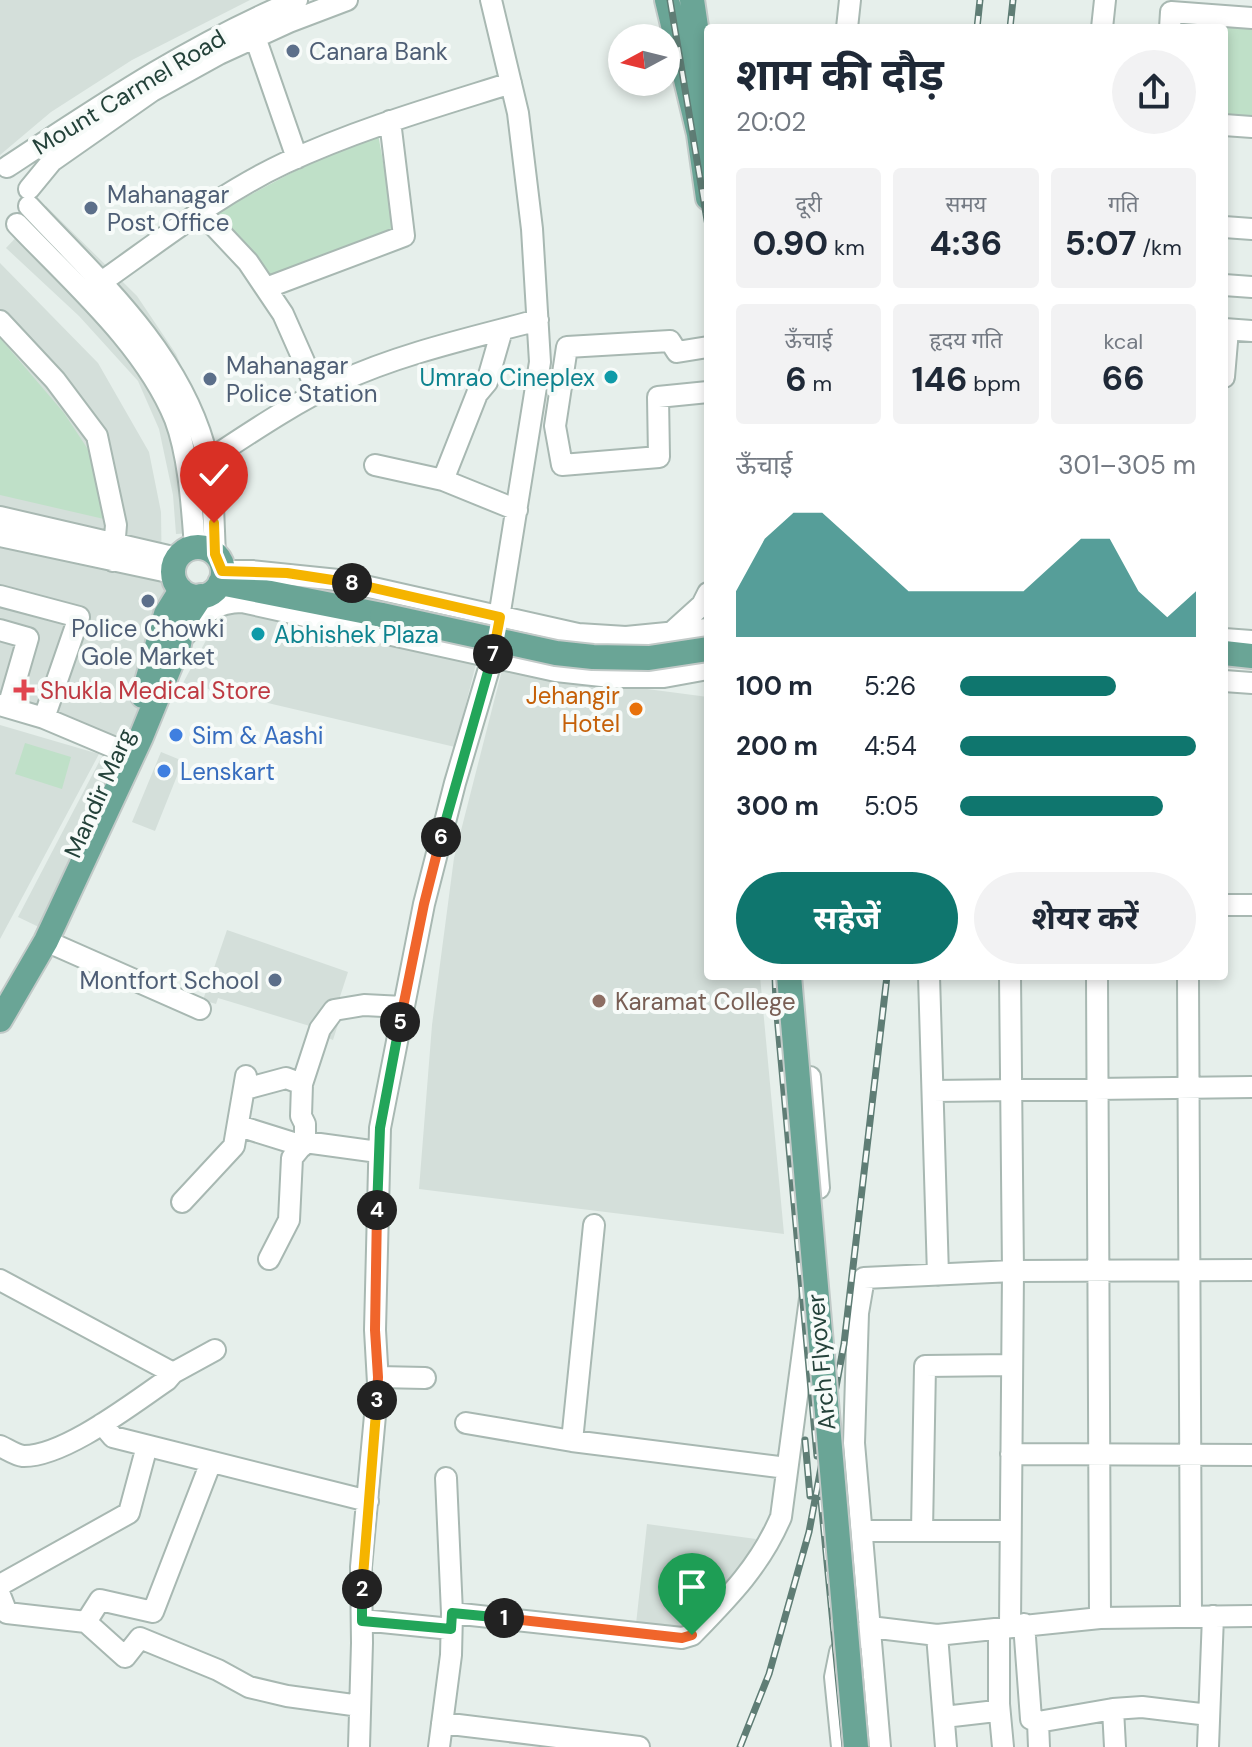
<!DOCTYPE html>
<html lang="hi">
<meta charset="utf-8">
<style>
body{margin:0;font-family:"DM Sans","Noto Sans Devanagari",sans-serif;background:#f2f2f3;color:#1f2937;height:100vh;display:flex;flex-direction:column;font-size:30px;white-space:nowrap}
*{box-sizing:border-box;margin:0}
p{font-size:26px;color:#747a83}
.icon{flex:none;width:44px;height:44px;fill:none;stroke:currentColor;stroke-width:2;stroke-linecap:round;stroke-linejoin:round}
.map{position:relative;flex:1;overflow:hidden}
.drawer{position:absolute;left:704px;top:24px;width:524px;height:956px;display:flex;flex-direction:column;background:#fff;border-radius:8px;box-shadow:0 4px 12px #0003}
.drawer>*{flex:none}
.needle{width:52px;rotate:263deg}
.controls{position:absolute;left:608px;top:24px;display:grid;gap:16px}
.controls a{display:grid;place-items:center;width:72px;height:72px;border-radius:50%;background:#fff;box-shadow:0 4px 12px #0003;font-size:40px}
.pin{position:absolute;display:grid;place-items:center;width:68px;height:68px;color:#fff;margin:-82px -34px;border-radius:50% 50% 50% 0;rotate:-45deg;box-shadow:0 0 8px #0007}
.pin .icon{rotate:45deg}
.km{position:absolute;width:40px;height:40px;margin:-20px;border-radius:50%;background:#222;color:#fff;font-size:22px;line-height:40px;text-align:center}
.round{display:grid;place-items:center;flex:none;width:84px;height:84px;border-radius:42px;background:#f2f2f3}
.headline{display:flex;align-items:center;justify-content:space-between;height:136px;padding:0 32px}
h1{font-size:44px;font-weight:700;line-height:60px}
.metrics{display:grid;grid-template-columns:repeat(3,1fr);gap:12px;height:136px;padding:8px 32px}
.metrics div{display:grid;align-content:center;border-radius:8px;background:#f2f2f3;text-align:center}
.metrics b{font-size:34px;font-weight:700}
.metrics small{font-size:22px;font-weight:400}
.metrics p{font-size:22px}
.chart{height:224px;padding:16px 32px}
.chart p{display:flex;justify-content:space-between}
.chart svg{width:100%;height:144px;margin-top:8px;fill:#0f766e;opacity:.7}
.action{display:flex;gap:16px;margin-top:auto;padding:16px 32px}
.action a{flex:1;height:92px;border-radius:48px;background:#0f766e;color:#fff;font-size:32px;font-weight:700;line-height:92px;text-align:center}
.action a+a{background:#f2f2f3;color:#1f2937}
ul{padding:0 32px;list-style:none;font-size:26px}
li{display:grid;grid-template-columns:128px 96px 1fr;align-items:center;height:60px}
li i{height:20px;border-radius:10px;background:#0f766e}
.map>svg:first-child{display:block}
.built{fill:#d4dfda}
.green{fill:#bfe0c8}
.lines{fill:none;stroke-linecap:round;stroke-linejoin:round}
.minor-casing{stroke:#a8b8b2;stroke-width:24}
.major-casing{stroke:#c2cac8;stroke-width:28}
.minor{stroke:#fff;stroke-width:20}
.major{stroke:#6aa596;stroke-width:24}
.rail-casing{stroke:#5f7d75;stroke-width:7}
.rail{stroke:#f7fbf9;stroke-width:4;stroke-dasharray:12;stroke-linecap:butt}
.major-bridge-casing{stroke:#c2cac8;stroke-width:28;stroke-linecap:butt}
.major-bridge{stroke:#6aa596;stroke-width:24}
.split-1-casing{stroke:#fff;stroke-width:16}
.split-2-casing{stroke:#fff;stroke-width:16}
.split-3-casing{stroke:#fff;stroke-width:16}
.split-4-casing{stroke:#fff;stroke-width:16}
.split-5-casing{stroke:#fff;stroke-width:16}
.split-6-casing{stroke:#fff;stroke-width:16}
.split-7-casing{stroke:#fff;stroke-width:16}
.split-8-casing{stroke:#fff;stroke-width:16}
.split-9-casing{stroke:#fff;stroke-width:16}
.split-1{stroke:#f0652b;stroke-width:10}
.split-2{stroke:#22a559;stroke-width:10}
.split-3{stroke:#f5b400;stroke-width:10}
.split-4{stroke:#f0652b;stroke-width:10}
.split-5{stroke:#22a559;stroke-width:10}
.split-6{stroke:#f0652b;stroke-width:10}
.split-7{stroke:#22a559;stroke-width:10}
.split-8{stroke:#f5b400;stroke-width:10}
.split-9{stroke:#f5b400;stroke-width:10}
.service-dot{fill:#5c6f8a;stroke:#f7fbf9;stroke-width:3}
.culture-dot{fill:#0f9aa8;stroke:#f7fbf9;stroke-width:3}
.health-dot{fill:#e0444e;stroke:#f7fbf9;stroke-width:3}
.food-dot{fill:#e8710a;stroke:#f7fbf9;stroke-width:3}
.shop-dot{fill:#3f7fe0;stroke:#f7fbf9;stroke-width:3}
.education-dot{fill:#8d6e63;stroke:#f7fbf9;stroke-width:3}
.labels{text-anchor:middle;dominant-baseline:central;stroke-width:8;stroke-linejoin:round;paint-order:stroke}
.service-label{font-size:24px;fill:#4e5e75;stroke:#f7fbf9;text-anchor:start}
.street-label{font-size:24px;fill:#24423a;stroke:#f7fbf9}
.culture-label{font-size:24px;fill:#0d838f;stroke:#f7fbf9;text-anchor:end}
.health-label{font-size:24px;fill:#be3a42;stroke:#f7fbf9;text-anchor:start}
.food-label{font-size:24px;fill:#c56008;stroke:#f7fbf9;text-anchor:end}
.shop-label{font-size:24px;fill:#366cbe;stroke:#f7fbf9;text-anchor:start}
.education-label{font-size:24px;fill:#785e54;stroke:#f7fbf9;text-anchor:start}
</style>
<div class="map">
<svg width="1252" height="1747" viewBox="0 0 1252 1747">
<rect width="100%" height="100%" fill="#e6efeb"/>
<!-- built -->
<path class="built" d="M0,0h250l-118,60 -81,52 -51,43z
M46,206l91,90 39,58 34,75 14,102 -48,3 -3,-39 -14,-66 -21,-48 -59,-65 -73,-68z
M0,263l98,100 51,89 12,60 1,72 23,15 -142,330 -25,-12 92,-176 -110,-43z
M224,607l253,53 -22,87 -272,-64z
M502,670l206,27v279h52l24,258 -365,-45 13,-164 22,-167z
M0,725l99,29 -99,185z
M161,752l22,9 -28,70 -23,-9z
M227,930l121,42 -13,40 6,3 -8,25 -21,-9 1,-4 -95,-29 -2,6 -13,-4z
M647,1524l109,15 -30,53 -39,37 -51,-5z"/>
<!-- green -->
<path class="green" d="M1178,21l74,5v90l-28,-2v-86h-46z
M378,134l18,98 -127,46 -53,-65 109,-58z
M0,338l64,75 29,44 11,62 -104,-24z
M25,743l46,14 -9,32 -47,-15z"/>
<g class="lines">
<!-- minor casing -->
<g class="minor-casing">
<path id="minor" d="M847,28l3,-28
M1102,28l3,-28
M1170,28l1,-16 81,6
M255,37l42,121
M1224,125l28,2
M7,167c94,-62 186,-124 290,-167
M29,189l23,-28 100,-70 67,-37 70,-32 58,-22
M29,206c67,72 147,142 175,239 10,34 9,73 11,109
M201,212l47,50 35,52 35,79
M17,224c55,58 128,121 158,195 14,37 17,89 20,128
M1224,227l28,2
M100,283c60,-42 119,-89 185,-120 73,-34 150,-56 226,-80
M1224,285l28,2
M266,288l138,-52 -14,-115
M0,321l55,59 42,56 19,89 -3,36
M1224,329l28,2
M708,347l-31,5 -7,-11 -103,6 -12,79 7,39 97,-8 -1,-60 50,-5
M1224,377l4,-47
M207,461c43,-28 85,-57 132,-79 63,-29 132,-44 199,-62
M375,465l68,15 74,30
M443,480l34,-86 10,-12 15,-52
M0,517l177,41
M0,536l173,37
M222,571h30l86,9 240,54 48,3 82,-8
M0,596l79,21 -35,101
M0,630l28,8 -20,69
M671,633l31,-28 6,-12
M186,634c17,-20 29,-32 56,-32l314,69 55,6h53l44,-8
M1224,639l28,2
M1224,681l28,2
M0,705l44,13 76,32
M1224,905h28
M46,941l154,68
M929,976l9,299
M1010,976l3,295 -3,354
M1097,976l3,642
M1188,976l3,640
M810,1077l9,111
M245,1089l41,-11 16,6
M933,1091l319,-4
M239,1126l64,20
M305,1142v-18l-4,-8 1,-32 18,-55 14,-19 30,-5 39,2
M182,1202l52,-56 12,-70
M269,1259l20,-39 3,-62 13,-16 73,10
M0,1280l173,93
M378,1377l47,1
M466,1423l106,18 215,27
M102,1424l11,13 255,64
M572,1441l22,-216
M0,1446c7,3 15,9 23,10 41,1 110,-53 144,-76l6,-7 42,-23
M1011,1454l241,1
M862,1531h148
M922,1531l3,-165 87,-1
M0,1585l129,-72 18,-67
M0,1595l7,18 79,9 39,35 15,-19 78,32 31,17 38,9 73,10
M452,1613l230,25 10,-3c37,-38 68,-69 89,-118l30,-226
M362,1620l89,9
M86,1622l14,-22 53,12 58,-150
M1024,1624l7,95 7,3 1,25
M937,1635l9,112
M999,1704l4,43
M1113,1709l2,38
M944,1717l52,-6 3,-7v-74
M1038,1722l75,-13 29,-2 67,8
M442,1723l197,24
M359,1747l3,-104 -1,-76 17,-184 -3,-53 5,-202 44,-224 31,-121 38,-128 47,-293 -8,-133 -14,-116 -27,-113
M439,1747l12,-92 1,-42 -6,-135
M842,1747l-7,-70 5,-25 30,-25 67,8 163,-17 152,-2
M880,1747l-26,-304 4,-130 6,-35 149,-7 239,-1
M1208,1747l5,-131"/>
</g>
<!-- major casing -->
<g class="major-casing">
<path id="major" d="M667,0l32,134 9,64
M692,0l16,108
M173 572a25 25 0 1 1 50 0a25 25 0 1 1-50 0Z
M220,583l162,32
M1224,653l28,3
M143,696l23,-82 15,-24
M0,1020l46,-79 95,-204 38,-93 4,-21 18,-27"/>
</g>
<!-- minor -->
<use href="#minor" class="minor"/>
<!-- major -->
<use href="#major" class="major"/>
<!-- rail casing -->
<g class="rail-casing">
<path id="rail" d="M670,0l38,226
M977,28l3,-28
M1010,28l3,-28
M775,976l1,28 41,452
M805,1440l5,56
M821,1500l24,247
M740,1747l29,-73 40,-142 35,-188 43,-368"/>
</g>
<!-- rail -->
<use href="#rail" class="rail"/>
<!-- major-bridge casing -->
<g class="major-bridge-casing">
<path id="major-bridge" d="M382,615l174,38 37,4 56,1 59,-9
M789,976l67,771"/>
</g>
<!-- major-bridge -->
<use href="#major-bridge" class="major-bridge"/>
</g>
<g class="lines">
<!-- split-1 casing -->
<g class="split-1-casing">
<path id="split-1" d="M504,1618l178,20 10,-3"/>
</g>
<!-- split-2 casing -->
<g class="split-2-casing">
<path id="split-2" d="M362,1589v32l89,8 1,-16 52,5"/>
</g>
<!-- split-3 casing -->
<g class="split-3-casing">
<path id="split-3" d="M362,1589l15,-189"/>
</g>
<!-- split-4 casing -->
<g class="split-4-casing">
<path id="split-4" d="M377,1400l1,-23 -3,-47 2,-120"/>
</g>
<!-- split-5 casing -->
<g class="split-5-casing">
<path id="split-5" d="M377,1210l3,-82 20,-106"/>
</g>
<!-- split-6 casing -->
<g class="split-6-casing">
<path id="split-6" d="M400,1022l24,-118 17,-67"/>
</g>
<!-- split-7 casing -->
<g class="split-7-casing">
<path id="split-7" d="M441,837l52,-183"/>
</g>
<!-- split-8 casing -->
<g class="split-8-casing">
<path id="split-8" d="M352,583l148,34 -7,37"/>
</g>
<!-- split-9 casing -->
<g class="split-9-casing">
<path id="split-9" d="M214,523l1,31 7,17 65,2 65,10"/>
</g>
<!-- split-1 -->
<use href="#split-1" class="split-1"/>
<!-- split-2 -->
<use href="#split-2" class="split-2"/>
<!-- split-3 -->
<use href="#split-3" class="split-3"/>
<!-- split-4 -->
<use href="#split-4" class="split-4"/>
<!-- split-5 -->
<use href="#split-5" class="split-5"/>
<!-- split-6 -->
<use href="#split-6" class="split-6"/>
<!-- split-7 -->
<use href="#split-7" class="split-7"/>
<!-- split-8 -->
<use href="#split-8" class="split-8"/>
<!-- split-9 -->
<use href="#split-9" class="split-9"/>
</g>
<!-- markers -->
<g class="service-dot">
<circle cx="293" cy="51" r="8"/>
<circle cx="91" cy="208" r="8"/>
<circle cx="210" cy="379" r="8"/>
<circle cx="148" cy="601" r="8"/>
<circle cx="275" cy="980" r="8"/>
</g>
<g class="culture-dot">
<circle cx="611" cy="377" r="8"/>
<circle cx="258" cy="634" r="8"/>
</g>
<path class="health-dot" d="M20 678h8v8h8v8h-8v8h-8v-8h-8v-8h8z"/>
<circle class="food-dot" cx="636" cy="709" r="8"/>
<g class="shop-dot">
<circle cx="176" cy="735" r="8"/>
<circle cx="164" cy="771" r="8"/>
</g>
<circle class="education-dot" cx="599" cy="1001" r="8"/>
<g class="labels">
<!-- service labels -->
<g class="service-label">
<text x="309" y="51">Canara Bank</text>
<text x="107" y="194">Mahanagar<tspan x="107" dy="28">Post Office</tspan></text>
<text x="226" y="365">Mahanagar<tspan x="226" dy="28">Police Station</tspan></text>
<text x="148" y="628" text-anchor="middle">Police Chowki<tspan x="148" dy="28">Gole Market</tspan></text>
<text x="259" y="980" text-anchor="end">Montfort School</text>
</g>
<!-- street labels -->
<g class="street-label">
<text transform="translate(129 92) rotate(-31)">Mount Carmel Road</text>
<text transform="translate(99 793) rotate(-66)">Mandir Marg</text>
<text transform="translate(821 1362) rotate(-95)">Arch Flyover</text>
</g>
<!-- culture labels -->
<g class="culture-label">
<text x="595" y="377">Umrao Cineplex</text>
<text x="274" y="634" text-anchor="start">Abhishek Plaza</text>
</g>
<!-- health labels -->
<g class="health-label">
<text x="40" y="690">Shukla Medical Store</text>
</g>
<!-- food labels -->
<g class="food-label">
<text x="620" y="695">Jehangir<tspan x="620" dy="28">Hotel</tspan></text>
</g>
<!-- shop labels -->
<g class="shop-label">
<text x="192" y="735">Sim &amp; Aashi</text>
<text x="180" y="771">Lenskart</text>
</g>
<!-- education labels -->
<g class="education-label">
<text x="615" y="1001">Karamat College</text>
</g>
</g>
</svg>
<div class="controls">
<a><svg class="needle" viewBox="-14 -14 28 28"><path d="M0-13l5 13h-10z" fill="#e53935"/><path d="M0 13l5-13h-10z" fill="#747a83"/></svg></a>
</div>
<div class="pin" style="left:692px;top:1635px;background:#1e9e55"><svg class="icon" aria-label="arrive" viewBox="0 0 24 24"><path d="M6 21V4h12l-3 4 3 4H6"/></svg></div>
<div class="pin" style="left:214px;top:523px;background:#d93025"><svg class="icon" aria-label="check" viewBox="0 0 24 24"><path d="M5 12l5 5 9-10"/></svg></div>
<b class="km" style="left:504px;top:1618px">1</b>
<b class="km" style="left:362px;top:1589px">2</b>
<b class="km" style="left:377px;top:1400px">3</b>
<b class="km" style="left:377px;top:1210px">4</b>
<b class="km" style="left:400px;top:1022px">5</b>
<b class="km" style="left:441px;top:837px">6</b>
<b class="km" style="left:493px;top:654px">7</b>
<b class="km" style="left:352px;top:583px">8</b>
<section class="drawer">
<div class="headline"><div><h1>शाम की दौड़</h1><p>20:02</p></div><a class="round"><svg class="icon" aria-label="share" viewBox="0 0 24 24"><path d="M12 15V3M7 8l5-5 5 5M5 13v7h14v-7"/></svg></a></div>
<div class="metrics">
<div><p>दूरी</p><b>0.90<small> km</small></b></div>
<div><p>समय</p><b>4:36</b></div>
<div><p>गति</p><b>5:07<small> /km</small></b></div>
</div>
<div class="metrics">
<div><p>ऊँचाई</p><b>6<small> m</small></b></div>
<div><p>हृदय गति</p><b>146<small> bpm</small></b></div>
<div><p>kcal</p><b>66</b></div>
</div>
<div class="chart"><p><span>ऊँचाई</span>301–305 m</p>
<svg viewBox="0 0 160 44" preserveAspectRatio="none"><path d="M0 44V30L10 14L20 6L30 6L40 14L50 22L60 30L70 30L80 30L90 30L100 30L110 22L120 14L130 14L140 30L150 38L160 30V44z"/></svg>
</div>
<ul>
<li><b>100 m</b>5:26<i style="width:66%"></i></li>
<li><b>200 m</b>4:54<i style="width:100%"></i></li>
<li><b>300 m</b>5:05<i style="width:86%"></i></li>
</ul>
<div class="action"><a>सहेजें</a><a>शेयर करें</a></div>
</section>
</div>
